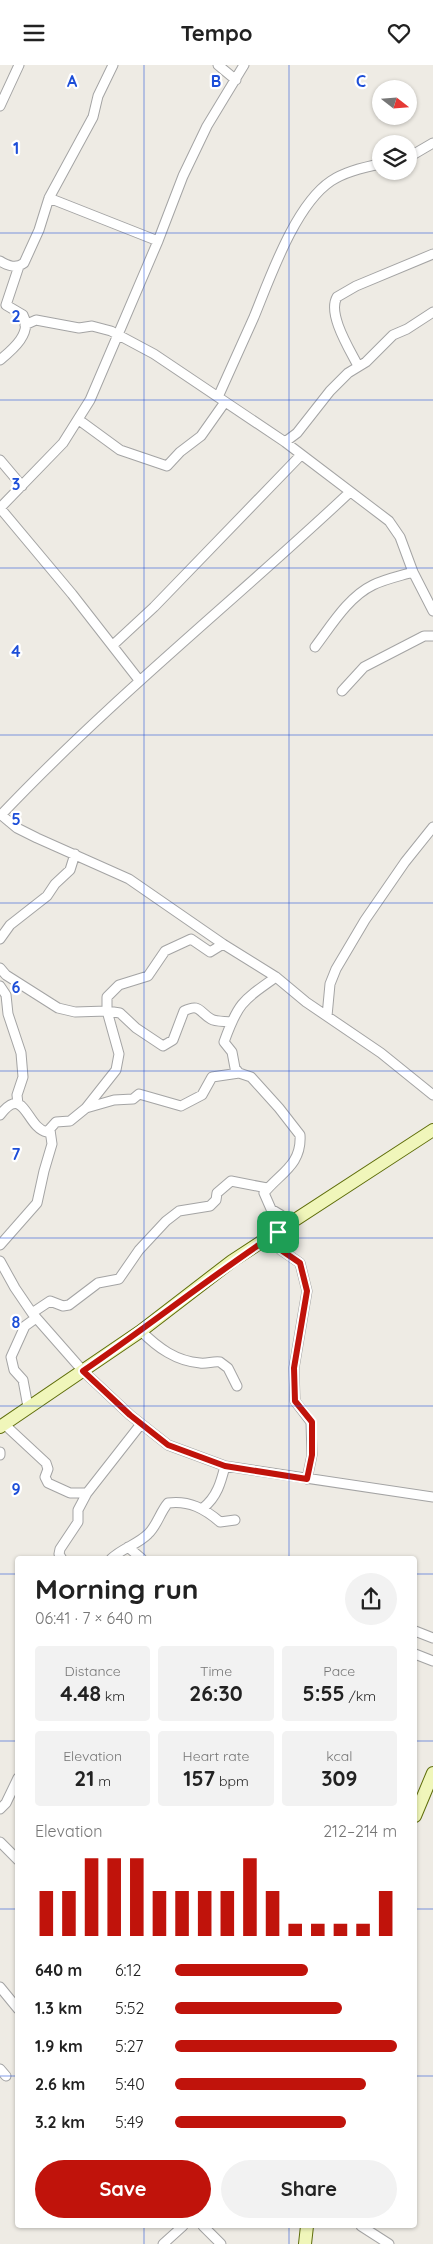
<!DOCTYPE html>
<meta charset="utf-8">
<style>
body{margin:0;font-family:Quicksand,sans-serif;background:#f2f2f2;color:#222;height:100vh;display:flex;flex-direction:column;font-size:19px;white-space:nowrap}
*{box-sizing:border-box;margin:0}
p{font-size:16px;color:#767676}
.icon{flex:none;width:28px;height:28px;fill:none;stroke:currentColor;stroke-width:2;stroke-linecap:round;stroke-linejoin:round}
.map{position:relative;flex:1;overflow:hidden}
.sheet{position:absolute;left:15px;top:1491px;width:402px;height:672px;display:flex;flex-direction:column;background:#fff;border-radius:5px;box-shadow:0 1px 4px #0004}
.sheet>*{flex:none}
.needle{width:32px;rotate:107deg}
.controls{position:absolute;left:372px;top:15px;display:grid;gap:10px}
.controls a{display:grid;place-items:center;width:45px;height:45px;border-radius:50%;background:#fff;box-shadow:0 1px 4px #0004;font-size:25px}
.pin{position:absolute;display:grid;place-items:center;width:42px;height:42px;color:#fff;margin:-21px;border-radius:10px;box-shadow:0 2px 8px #0006}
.round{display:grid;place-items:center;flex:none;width:52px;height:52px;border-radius:26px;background:#f2f2f2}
.summary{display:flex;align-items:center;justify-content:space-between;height:85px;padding:0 20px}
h1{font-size:28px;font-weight:800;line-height:38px}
.figures{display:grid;grid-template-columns:repeat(3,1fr);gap:8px;height:85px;padding:5px 20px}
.figures div{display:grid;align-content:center;border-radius:5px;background:#f2f2f2;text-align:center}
.figures b{font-size:21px;font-weight:800}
.figures small{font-size:14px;font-weight:400}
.figures p{font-size:14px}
.chart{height:140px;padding:10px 20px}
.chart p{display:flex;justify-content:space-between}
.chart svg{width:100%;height:90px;margin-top:5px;stroke:#c0130b;stroke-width:6}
.cta{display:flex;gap:10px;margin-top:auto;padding:10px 20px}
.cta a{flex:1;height:58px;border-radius:30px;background:#c0130b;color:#fff;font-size:20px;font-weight:800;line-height:58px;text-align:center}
.cta a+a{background:#f2f2f2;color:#222}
ul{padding:0 20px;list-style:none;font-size:16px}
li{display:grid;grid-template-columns:80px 60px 1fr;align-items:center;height:38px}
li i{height:12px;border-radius:6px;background:#c0130b}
header{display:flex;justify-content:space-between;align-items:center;height:65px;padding:0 20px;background:#fff;font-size:22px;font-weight:800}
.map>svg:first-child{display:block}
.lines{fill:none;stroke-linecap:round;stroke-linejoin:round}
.minor-casing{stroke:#a4a4a4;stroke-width:11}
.secondary-casing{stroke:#5f6e0b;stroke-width:14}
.minor{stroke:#fff;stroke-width:9}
.secondary{stroke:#f0f6ba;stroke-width:12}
.route-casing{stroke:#fff;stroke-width:10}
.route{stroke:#c0130b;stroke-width:6}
.grid{fill:none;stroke:#1d4ed8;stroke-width:1;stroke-opacity:0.55}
.grid-label{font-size:16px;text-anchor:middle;font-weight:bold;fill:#1d4ed8;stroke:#fff;stroke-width:4.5;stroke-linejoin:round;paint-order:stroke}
</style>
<header><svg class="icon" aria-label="menu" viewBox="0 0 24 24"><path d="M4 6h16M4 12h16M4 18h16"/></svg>Tempo<svg class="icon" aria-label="heart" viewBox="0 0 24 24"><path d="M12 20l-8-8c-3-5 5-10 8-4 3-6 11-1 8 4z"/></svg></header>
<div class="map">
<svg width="433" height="2179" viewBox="0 0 433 2179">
<rect width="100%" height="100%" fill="#eeebe4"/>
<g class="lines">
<!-- minor casing -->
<g class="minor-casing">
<path id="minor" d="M218,0l18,15
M0,41l19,-41
M409,92l24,-14
M49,133l44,-81 5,-21 15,-31
M0,196c8,5 16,8 24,2l15,-33 10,-32 109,43
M25,260l11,-5 43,8 13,-2 19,5 43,23 131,88 104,79 11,16 13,35 20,39
M0,295c12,-10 33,-27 23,-45l-17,-10 13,-39
M358,301c-8,-16 -31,-52 -21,-69l19,-11 77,-32
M218,332c12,-27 24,-53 36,-80 16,-39 41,-112 77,-136 15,-10 33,-14 50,-17
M79,355l41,30 47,16 13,-14 21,-16 24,-34
M285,377l12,-9 33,-42 18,-18 18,-11 27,-27 14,-6 26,-17
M0,395l22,26
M0,443l63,-65 27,-43 68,-159 25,-65 24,-50 37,-61
M0,443l72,86 67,86
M113,580l41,-38 147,-152
M315,582c16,-21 33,-50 58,-62 12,-6 27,-9 40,-13
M342,626l22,-24 60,-31h9
M0,749l17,14 20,10 92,41 94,65 53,33 30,25 75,51 52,42
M1,750c109,-115 233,-214 349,-323
M0,874l10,-14 37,-29 8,-12 15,-14 5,-16
M0,903l6,7 52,33 17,4 32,-1 13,2 16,15 27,18 10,-6 11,-29c16,-8 15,1 27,8 5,3 14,2 20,3
M276,912c-34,24 -38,26 -52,65l8,10 3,16 4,5 12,4 28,31 21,27c2,30 -20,38 -36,58l7,16 10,6 7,10
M0,921l6,9 2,19 13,39 2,24 -6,18 1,9
M327,951l3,-32 6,-15 29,-49 40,-58 28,-35
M86,1043l30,-38 3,-16 -12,-43v-14l12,-12 29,-9 17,-25 26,-12 19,13 13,-8
M0,1050c25,-32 26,13 47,17l9,-10 14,-1 16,-13 28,-8 19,-1 6,-5 42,12 21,-11 10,-18 27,-4
M277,1167l4,18 19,13 7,28 -13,77 1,33 16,21 1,33 -5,24
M0,1180l37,-42 7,-32 8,-27 -2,-14
M0,1196l15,27 17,25 51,58 47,44 38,30 57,21 208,31
M32,1248l18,-12 13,5 6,-1 29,-22 21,-4 20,-29 27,-29 13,-10 31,-5 6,-6 1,-7 14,-12 36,7
M141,1266c17,17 35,30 59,32 7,1 13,-2 20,-1l8,6 9,18
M28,1342l-5,-27 -9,-10 -3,-13 14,-31 11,-8
M4,1359l42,39 2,6 -3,8 3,6 22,10h17
M0,1387v3
M203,1443c14,-11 18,-26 22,-42
M128,1482l14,12
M62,1494l-3,-5 1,-5 18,-27v-12l9,-17 54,-69
M111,1494c11,-11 26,-14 37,-25 9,-8 12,-22 20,-31 21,-3 37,6 52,19l15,-2
M415,1566l18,7
M415,1589l18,7
M0,1744l6,-6 12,-25
M0,1777l18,18
M0,1922l18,22
M0,2004l6,7
M203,2161l18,18
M361,2161l28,18
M163,2179l20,-18"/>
</g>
<!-- secondary casing -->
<g class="secondary-casing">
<path id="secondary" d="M0,1362l141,-96 91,-70 201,-131
M415,1751l18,-43
M305,2179l2,-18"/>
</g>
<!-- minor -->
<use href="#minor" class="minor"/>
<!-- secondary -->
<use href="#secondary" class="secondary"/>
</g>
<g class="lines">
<!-- route casing -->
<g class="route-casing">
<path id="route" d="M278,1167l3,18 19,13 7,28 -13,77 1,33 17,21v33l-5,24 -82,-13 -57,-21 -38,-30 -47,-44c66,-45 128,-95 195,-139z"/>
</g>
<!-- route -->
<use href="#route" class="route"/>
</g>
<!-- grid -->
<path class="grid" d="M144,0v1494M289,0v1494M0,168h433M0,335h433M0,503h433M0,670h433M0,838h433M0,1006h433M0,1173h433M0,1341h433M0,1509h18M415,1509h18M0,1676h18M415,1676h18M0,1844h18M415,1844h18M0,2011h18M415,2011h18M144,2161v18M289,2161v18"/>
<g class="grid-label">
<text x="72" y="22">A</text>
<text x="216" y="22">B</text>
<text x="361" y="22">C</text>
<text x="16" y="89">1</text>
<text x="16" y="257">2</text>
<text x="16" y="425">3</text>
<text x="16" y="592">4</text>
<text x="16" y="760">5</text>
<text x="16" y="928">6</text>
<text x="16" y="1095">7</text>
<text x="16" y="1263">8</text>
<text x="16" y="1430">9</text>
</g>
</svg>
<div class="controls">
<a><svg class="needle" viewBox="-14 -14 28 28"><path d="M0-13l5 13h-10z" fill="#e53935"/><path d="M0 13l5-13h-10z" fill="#767676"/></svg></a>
<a><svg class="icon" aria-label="layers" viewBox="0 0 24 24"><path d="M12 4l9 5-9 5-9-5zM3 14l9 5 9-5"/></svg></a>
</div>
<div class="pin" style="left:278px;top:1167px;background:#1e9e55"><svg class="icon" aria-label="arrive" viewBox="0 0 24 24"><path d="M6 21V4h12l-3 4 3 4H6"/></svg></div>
<section class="sheet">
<div class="summary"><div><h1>Morning run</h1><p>06:41 · 7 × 640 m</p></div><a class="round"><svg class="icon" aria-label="share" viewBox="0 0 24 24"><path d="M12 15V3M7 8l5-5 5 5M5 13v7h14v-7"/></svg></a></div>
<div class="figures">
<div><p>Distance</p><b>4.48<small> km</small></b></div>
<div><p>Time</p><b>26:30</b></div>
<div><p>Pace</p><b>5:55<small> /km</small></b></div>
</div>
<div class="figures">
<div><p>Elevation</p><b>21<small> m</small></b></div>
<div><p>Heart rate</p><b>157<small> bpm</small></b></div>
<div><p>kcal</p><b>309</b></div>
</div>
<div class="chart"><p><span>Elevation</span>212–214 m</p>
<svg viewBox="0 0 160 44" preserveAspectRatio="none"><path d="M5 44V22M15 44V22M25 44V6M35 44V6M45 44V6M55 44V22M65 44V22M75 44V22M85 44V22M95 44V6M105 44V22M115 44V38M125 44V38M135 44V38M145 44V38M155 44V22"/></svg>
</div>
<ul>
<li><b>640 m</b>6:12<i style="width:60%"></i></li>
<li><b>1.3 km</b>5:52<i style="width:75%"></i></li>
<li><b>1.9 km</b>5:27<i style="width:100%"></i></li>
<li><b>2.6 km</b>5:40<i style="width:86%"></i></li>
<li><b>3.2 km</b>5:49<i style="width:77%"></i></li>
</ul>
<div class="cta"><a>Save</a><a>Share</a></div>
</section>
</div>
